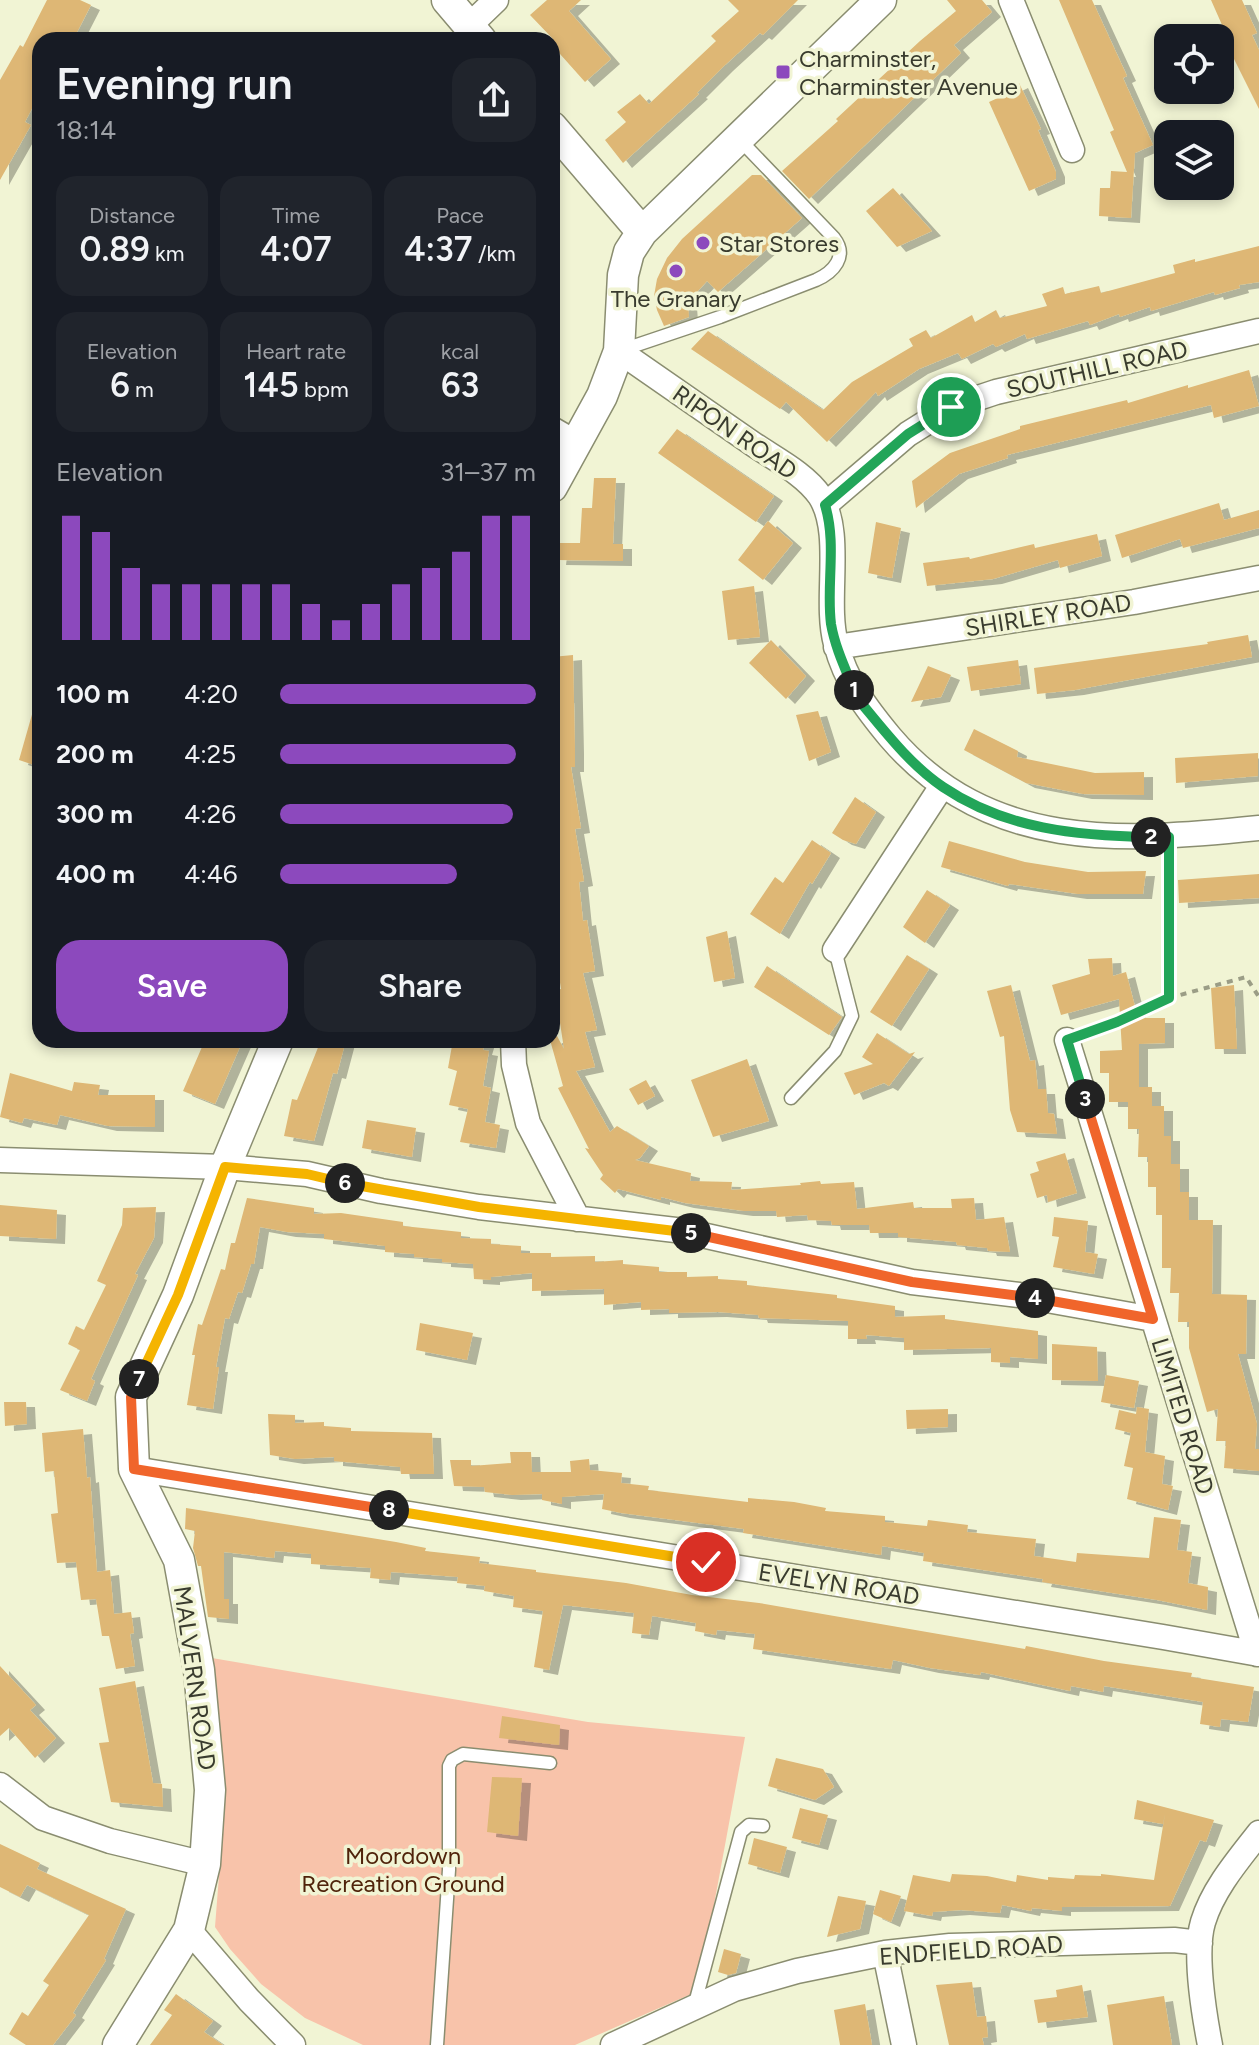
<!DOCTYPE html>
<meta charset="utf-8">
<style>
body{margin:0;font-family:Figtree,sans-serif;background:#20242c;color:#f1f3f6;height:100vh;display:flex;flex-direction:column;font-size:30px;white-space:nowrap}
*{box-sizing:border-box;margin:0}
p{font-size:26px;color:#9ea1a6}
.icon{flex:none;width:44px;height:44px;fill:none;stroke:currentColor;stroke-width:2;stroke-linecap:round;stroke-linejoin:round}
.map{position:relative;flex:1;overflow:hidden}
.details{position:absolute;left:32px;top:32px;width:528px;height:1016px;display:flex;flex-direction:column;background:#171b24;border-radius:24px;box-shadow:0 4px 12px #0003}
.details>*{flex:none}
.buttons{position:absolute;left:1154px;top:24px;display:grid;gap:16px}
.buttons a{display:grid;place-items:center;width:80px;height:80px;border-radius:16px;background:#171b24;box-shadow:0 4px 12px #0003;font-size:40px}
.pin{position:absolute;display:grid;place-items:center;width:68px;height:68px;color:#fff;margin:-34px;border:4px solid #fff;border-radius:50%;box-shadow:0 2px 8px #0007}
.km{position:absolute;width:40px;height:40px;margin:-20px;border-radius:50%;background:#222;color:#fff;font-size:22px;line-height:40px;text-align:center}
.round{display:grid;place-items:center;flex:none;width:84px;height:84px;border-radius:24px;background:#20242c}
.overview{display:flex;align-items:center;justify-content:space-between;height:136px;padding:0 24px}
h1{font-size:44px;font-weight:600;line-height:60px}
.metrics{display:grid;grid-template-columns:repeat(3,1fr);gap:12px;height:136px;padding:8px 24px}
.metrics div{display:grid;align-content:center;border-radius:20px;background:#20242c;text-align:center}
.metrics b{font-size:34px;font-weight:600}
.metrics small{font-size:22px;font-weight:400}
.metrics p{font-size:22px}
.chart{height:224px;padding:16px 24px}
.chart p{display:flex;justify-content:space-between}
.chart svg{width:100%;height:144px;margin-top:8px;stroke:#8c49bd;stroke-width:6}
.action{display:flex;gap:16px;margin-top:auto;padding:16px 24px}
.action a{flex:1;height:92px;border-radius:24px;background:#8c49bd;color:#fff;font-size:32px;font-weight:600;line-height:92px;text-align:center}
.action a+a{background:#20242c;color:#f1f3f6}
ul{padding:0 24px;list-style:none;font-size:26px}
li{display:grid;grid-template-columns:128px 96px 1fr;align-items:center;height:60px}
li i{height:20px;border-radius:10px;background:#8c49bd}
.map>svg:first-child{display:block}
.green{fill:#f8c3aa}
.building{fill:#deb775;filter:url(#shadow)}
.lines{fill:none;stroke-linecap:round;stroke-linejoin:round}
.service-casing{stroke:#8a8d70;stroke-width:15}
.minor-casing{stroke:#8a8d70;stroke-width:27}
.tertiary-casing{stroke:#8a8d70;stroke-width:33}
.path{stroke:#9b9d86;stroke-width:4;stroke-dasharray:6 6;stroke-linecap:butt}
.service{stroke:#fff;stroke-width:12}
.minor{stroke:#fff;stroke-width:24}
.tertiary{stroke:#fff;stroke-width:30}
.split-1-casing{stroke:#fff;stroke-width:16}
.split-2-casing{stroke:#fff;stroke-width:16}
.split-3-casing{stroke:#fff;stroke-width:16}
.split-4-casing{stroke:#fff;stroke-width:16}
.split-5-casing{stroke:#fff;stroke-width:16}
.split-6-casing{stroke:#fff;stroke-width:16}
.split-7-casing{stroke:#fff;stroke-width:16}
.split-8-casing{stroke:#fff;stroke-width:16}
.split-9-casing{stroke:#fff;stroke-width:16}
.split-1{stroke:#22a559;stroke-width:10}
.split-2{stroke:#22a559;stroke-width:10}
.split-3{stroke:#22a559;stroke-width:10}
.split-4{stroke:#f0652b;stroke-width:10}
.split-5{stroke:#f0652b;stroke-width:10}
.split-6{stroke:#f5b400;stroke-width:10}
.split-7{stroke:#f5b400;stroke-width:10}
.split-8{stroke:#f0652b;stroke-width:10}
.split-9{stroke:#f5b400;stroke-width:10}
.poi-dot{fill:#8c49bd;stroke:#f1f4d4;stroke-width:3}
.labels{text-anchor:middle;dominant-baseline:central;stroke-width:7;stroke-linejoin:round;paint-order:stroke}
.poi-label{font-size:24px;fill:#393b2e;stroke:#f1f4d4;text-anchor:start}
.street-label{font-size:24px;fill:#393b2e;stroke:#f1f4d4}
.park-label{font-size:24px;fill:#4f230a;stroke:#f1f4d4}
</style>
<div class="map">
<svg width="1259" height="2045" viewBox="0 0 1259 2045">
<defs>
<filter id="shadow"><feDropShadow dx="9" dy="5" stdDeviation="0" flood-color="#0004"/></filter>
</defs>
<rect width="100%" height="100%" fill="#f1f4d4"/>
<!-- green -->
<path class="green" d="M206,1657l382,65 157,15 -47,254 -123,54h-212l-58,-27 -44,-34 -31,-35 -15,-22 5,-64v-60z"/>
<!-- building -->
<path class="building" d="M47,0h33l11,5 -18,35h-33v53l-15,29 6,3 -31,55v-100l20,-35 3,2z
M547,0h34l-12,11 42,48 -26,23 -33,-37 1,-6 -23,-24z
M728,0h70l-35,35 -3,-2 -36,33 -27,27 2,1 -76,69 -18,-23 21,-18 -9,-10 23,-18 9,10 67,-63 -5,-5 28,-25z
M947,0h35l10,12 -38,33 7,8 -152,146 -27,-28 56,-50 -2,-2 84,-78 36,-30z
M1059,0h33l35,76 -4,2 30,67 -18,8 -4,65 -32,-2 1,-28h10l1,-17 16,1 -17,-40 4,-2z
M1211,0h31l15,33 -5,2 7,15v59l-28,-56 3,-1z
M1019,83l22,46 -3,1 18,42v7l-27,12 -40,-89 11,-5 -1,-4z
M752,175h9l41,43 -84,74 -11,-11 -19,21 1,15 -25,9 -7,-16 -3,-14 3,-17 10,-21 15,-19z
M893,188l39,43 -35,16 -31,-36z
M1259,246v36l-20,3 1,3 -25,7 -1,-3 -63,19 -1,-4 -30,10 -1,-3 -29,11 -2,-4 -61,18 -2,-5 -29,13 -3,-3 -31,15 -4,-6 -39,16 -41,27 -2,-4 -49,50 -41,-40 -6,7 -89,-60 17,-18 115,79 29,-28 61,-36 -4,-7 17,-9 5,8 41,-23 3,7 21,-12 4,8 47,-12 -5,-12 21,-7 2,7 34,-8 2,7 74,-20 -2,-8 22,-6v3z
M1249,370l10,36 -45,12 -3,-13 -204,50 1,3 -49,16 -43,34 -4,-27 38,-28 70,-24v-3l107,-26 1,3 60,-18v3z
M677,429l97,67 -18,26 -98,-69z
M594,478h22l-3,66h10v17l-66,-1 2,-17h21l2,-35h10z
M1219,503l5,17 35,-10v18l-76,20 -3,-9 -58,19 -7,-23z
M768,521l25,22 -30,37 -25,-20z
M876,522l25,6 -9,50 -24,-5z
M1097,534l5,22 -42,12 -2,-8 -65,19 -66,7 -4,-23 46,-6 1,2 64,-15 1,4z
M754,586l6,51 -32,3 -6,-49z
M1248,635l4,22 -177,33 -38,4 -3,-26 174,-24 -1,-2z
M771,640l35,36 -20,23 -37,-36z
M573,655l2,94v18h-4l10,61 -6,1 9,52 -5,1 4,39 4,-1 8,51 -12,2 14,57 -12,2 10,35 -19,4 34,61 7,-6 32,20 -9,12 -5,2 56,13 -1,8 42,1 -1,8 70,-5 -1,-2 20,-2 1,3 33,-2 3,27 56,-7 1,6h38l-1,-9 23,-1 2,22 28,-3 6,35 -22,-1 -1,-3 -30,-3 -1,-3 -58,-5v-4h-28l-1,-8h-37l-1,-4 -23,-1 -1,-5 -30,2 -1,-6h-32l-59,-8 -24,-6v3l-43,-11 -3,4 -15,-14 3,-4 -18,-27 4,1 -31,-61 5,-2 -13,-46 7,-4 7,13 -9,-59 6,-1 -9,-57v-3l3,-1 -3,-23v-5l3,-1 -3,-23v-219z
M1018,660l3,24 -50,7 -4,-24z
M928,666l23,9 -10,22 -30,5z
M35,704l5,1v62l-21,-7z
M818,711l13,41 -22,9 -13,-46z
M974,729l44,22 -1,6 78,16 49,-1v23l-61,-1 -57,-11 -62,-33z
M1258,753v23l-82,7 -1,-25z
M855,797l21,15 -20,32 -13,-4 -11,-7z
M812,840l19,13 -19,31 -2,-2 -30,52 -30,-20 25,-37 8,6z
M949,841l76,21 63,10 58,-1 -3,23h-65l-69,-10 -1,2 -67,-19z
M1259,874v24l-80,5 -1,-23z
M927,890l23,15 -25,38 -22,-16z
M727,931l8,47 -21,4 -8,-45z
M907,955l22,14 -37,57 -22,-14z
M1112,958l1,18 13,-4 12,46h27v25l-26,1v43h13v19h12v30h7v28h9v28h9v28h24l-1,74 35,1 -1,59h-8l19,70 -2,25h4v22l-35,-3 2,-27h-10l2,-32 -11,3 -18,-64v-26h-11l1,-29h-9l1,-25h-9v-53h-6v-28h-8v-30h-10l1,-28h-11v-27h-19v-29h-9v-22l22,-1 -3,-51 -58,16 -9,-30 38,-11 -2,-15z
M767,966l75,51 -13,18 -75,-48z
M1011,985l19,76 5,-1 3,29h8l2,24 6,1 3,20 -40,-2 -7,-22 -6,-74 -4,1 -13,-46z
M1234,985l3,64h-22l-4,-61z
M877,1033l32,21 6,-2 -26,34 -5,-3 -30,12 -10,-22 29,-9 -11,-7z
M205,1040h38l-28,64 -32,-13z
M321,1040h25l-9,34 -4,-1 -19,68 -30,-5 8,-37 5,1z
M453,1040h33l-3,10 6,1 -6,35 8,2 -6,34 15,3 -4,23 -36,-6 8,-33 -19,-4 8,-34 -9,-3z
M747,1059l22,62 -56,16 -22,-57z
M10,1073l62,18 2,-9 26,3 -2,10h57v32l-47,-1 -48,-11 -3,10 -33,-7 -2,5 -22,-6z
M646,1080l9,16 -17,9 -9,-16z
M367,1120l49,8 -4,29 -50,-9z
M1065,1153l12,40 -29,9 -1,-7 -10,3 -7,-24 9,-3 -3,-9z
M247,1198l67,10v6l27,-1 62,9v4l58,6v6l30,1v5l30,2v7h30v4l44,-1v6l28,-2v4l36,3v5h28v5l31,-1v3l29,2v4l90,10v3l58,8v11l50,-2v4l93,12v28l-28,-2v6l-19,-1v-14l-87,2v-12l-38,-3 1,4h-19v-18l-89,-3 -1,-3 -40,-3 -49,1v-4l-28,1v-8l-37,3v-16l-72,2v-18l-41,4v3l-17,-1 -1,-15 -31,-2v-3l-28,-2v-3l-29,-2v-6l-61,-7v-5l-37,-2 -27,-5 -6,37h-3l-9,29 -4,-1 -9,27 -4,-1 -9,49h3l-6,42 -26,-4 8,-50h-3l6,-31 4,1 19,-56 4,1 6,-27h4z
M0,1205l57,5 -1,29 -56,-3z
M156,1207l-2,31 -19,36 3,1 -47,104 4,2 -8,20 -27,-11 20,-40 -12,-6 8,-18 8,4 22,-45 -9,-4 25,-56 1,-17z
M1054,1217l34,4 -3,31 13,2 -4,20 -41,-7 6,-30 -7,-1z
M420,1323l53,10 -6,27 -51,-10z
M1052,1344l45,3 1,34 -46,-1z
M1106,1375l33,6 -5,27 -33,-6z
M4,1402h22l1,22 -22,2z
M1137,1407l12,2 -4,43 20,4 -3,28 11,2 -5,24 -41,-11 6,-31 -9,-2 7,-33 -16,-4 4,-19 17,4z
M948,1409v18l-41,2 -1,-19z
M268,1414l27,1v8l29,-1v4l27,2v3l81,2 2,41h-33l-1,-7 -66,-6v-4l-39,2 -25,-4z
M83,1429l4,49 3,-1 7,95 13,-2 4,44 17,-2 3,21 -4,1 5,32 -19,3 -7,-33h-7l-6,-37 -15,1 -5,-38 -19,1 -6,-49 7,-1 -4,-42 -9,1 -3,-39z
M510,1452h21l1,20h39l-1,-11 19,-2 1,11 32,3 -1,10 28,3 -1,4 100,12v-4l46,4 32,6 -1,3 60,5v6l42,4 1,-6 40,5 -1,7 69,7 -2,17 42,6 1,-9 72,5 5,-41 27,3 -4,30 15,2 -4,31 20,4 -1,23 -50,-10 -115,-18 1,-3 -120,-18 1,-8 -42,-7 -1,9 -138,-22 1,-4 -123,-16 -19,-4 2,-15 -42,3v7l-20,-4v-6l-30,1 -27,-3 -1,-5 -30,-1 -4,-26h21v6l40,-3z
M186,1508l210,34 30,6 -1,3 55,6 -1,6 57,7v2l90,11 66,12 67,8 266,46 1,-3 78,15 88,12 -1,4 63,10 -6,35 -27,-3 -1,8 -20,-3 3,-22 -99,-16 -1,6 -32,-6 -1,5 -89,-19 -1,3 -50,-7 -37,-8 -2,9 -138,-20 2,-15 -38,-4 -1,5 -21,-4 1,-8 -44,-7 -3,19 -17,-2 2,-20 -71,-8 -14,65 -15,-3 9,-56 -30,-4 1,-11 -30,-5 1,-5 -28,-3 1,-6 -67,-5 -1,8 -20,-2 1,-10 -60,-4v-10l-36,-3 -1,7 -50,-6v47h5v20l-21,-2 -7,-51h-3l-5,-18 2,-17 -10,-2z
M0,1666l36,39 -6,5 26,28 -21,20 -26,-30 -9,8z
M135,1681l18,102 9,1 1,23 -52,-5 -12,-59 10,-1 -10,-54z
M502,1716l58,9 -1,20 -60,-7z
M776,1758l47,11 11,18 -19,13 -47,-14z
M492,1777l30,1 -4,58 -31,-4z
M1137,1800l77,20 -8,22 -6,-2 -30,66 -108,1v4l-30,-3 -1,3 -29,-6 -2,8 -39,-3 -28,2 -1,4 -28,-5 9,-36 37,7 2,-8 35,2 29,6 1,-7 31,5v-3l26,2 1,-4 26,1v-2l53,6 11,-66 -2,10 -29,-5z
M800,1808l28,7 -9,30 -27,-7z
M754,1838l33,9 -7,26 -32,-9z
M0,1844l40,19 -3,6 89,40 -22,50 2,1 -33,53 3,2 -23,30h-27l-17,-11 13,-22 6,4 21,-31 -6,-4 46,-66 -62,-30 -7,12 -20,-10z
M880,1890l21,6 -10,26 -18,-8z
M838,1896l28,5 -6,28 -33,8z
M724,1949l17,5 -5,19 -8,2 -10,-3z
M972,1982l5,35 9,-1 2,21 -6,1 2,7h-35l-13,-60z
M1082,1985l6,32 -50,6 -4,-23 23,-3 -1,-7z
M176,1994l37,27 -9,11 19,13h-73l22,-30 -8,-5z
M1164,1996l8,49h-59l-6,-40z
M865,2004l7,41h-32l-6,-35z"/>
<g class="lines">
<!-- service casing -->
<g class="service-casing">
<path id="service" d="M619,351l101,-34 96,-37c18,-8 32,-24 18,-42l-94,-98
M791,1098l44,-47 17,-35 -17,-66
M694,2007l47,-175 8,-7 14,1
M437,2045l12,-175v-104l3,-6 11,-6 87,9"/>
</g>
<!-- minor casing -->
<g class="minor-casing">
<path id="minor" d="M1011,0l61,150
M469,26l27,-26
M619,351c45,31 90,62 134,93 22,15 52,30 67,52 24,37 4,104 16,148 10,38 30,64 54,93 98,115 233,105 369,91
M552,429l24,14
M825,505l83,-71 43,-27 45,-15 263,-61
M836,647l298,-45 125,-24
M835,950l107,-164
M513,1040l1,25 14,58 50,96
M1067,1040l190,614
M0,1160l225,7 82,7 74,17 98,16 205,24 228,51 107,13 134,24
M134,1469l1029,168 96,17
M0,1785l43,33 67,23 95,23
M189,1930l60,70 44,45
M885,1953l19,92
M613,2045l121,-56 63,-18 88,-18 65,-7 224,-6 26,3
M1210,2045c-6,-31 -16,-93 -7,-123 10,-33 35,-62 56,-89"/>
</g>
<!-- tertiary casing -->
<g class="tertiary-casing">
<path id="tertiary" d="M447,0l34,40
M552,127l90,105
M552,487l50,-91 17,-45 4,-76 6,-23 13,-20 239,-232
M118,2045l71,-115 16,-66 5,-74 -11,-120 -20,-110 -45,-91 -3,-72 47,-102 47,-128 53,-127"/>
</g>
<!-- path -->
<path class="path" d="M1169,998l77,-21 13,20
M1087,1033l82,-35v-142"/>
<!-- service -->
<use href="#service" class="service"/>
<!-- minor -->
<use href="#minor" class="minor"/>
<!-- tertiary -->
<use href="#tertiary" class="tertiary"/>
</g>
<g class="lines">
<!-- split-1 casing -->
<g class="split-1-casing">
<path id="split-1" d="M854,690c-9,-22 -19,-43 -23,-66 -5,-39 6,-80 -6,-119l83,-71 43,-27"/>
</g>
<!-- split-2 casing -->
<g class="split-2-casing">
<path id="split-2" d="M854,690l3,8c26,31 52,66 86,89 62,42 135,49 208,50"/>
</g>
<!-- split-3 casing -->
<g class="split-3-casing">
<path id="split-3" d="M1085,1099l-18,-59 50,-18 52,-24v-161h-18"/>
</g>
<!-- split-4 casing -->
<g class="split-4-casing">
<path id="split-4" d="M1035,1298l118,21 -68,-220"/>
</g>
<!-- split-5 casing -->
<g class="split-5-casing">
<path id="split-5" d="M691,1233l221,49 123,16"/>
</g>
<!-- split-6 casing -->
<g class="split-6-casing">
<path id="split-6" d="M345,1183l134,24 212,26"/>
</g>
<!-- split-7 casing -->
<g class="split-7-casing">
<path id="split-7" d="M139,1379l39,-84 47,-128 82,7 38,9"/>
</g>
<!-- split-8 casing -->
<g class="split-8-casing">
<path id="split-8" d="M139,1379l-8,18 3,72 255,41"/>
</g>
<!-- split-9 casing -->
<g class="split-9-casing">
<path id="split-9" d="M389,1510l317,52"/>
</g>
<!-- split-1 -->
<use href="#split-1" class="split-1"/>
<!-- split-2 -->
<use href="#split-2" class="split-2"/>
<!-- split-3 -->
<use href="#split-3" class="split-3"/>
<!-- split-4 -->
<use href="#split-4" class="split-4"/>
<!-- split-5 -->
<use href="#split-5" class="split-5"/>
<!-- split-6 -->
<use href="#split-6" class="split-6"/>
<!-- split-7 -->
<use href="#split-7" class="split-7"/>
<!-- split-8 -->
<use href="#split-8" class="split-8"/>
<!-- split-9 -->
<use href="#split-9" class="split-9"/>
</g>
<!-- markers -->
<g class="poi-dot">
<rect x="775" y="64" width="16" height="16" rx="4"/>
<circle cx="703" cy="243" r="8"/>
<circle cx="676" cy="271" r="8"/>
</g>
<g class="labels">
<!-- poi labels -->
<g class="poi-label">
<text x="799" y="58">Charminster,<tspan x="799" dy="28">Charminster Avenue</tspan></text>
<text x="719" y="243">Star Stores</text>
<text x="676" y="298" text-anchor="middle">The Granary</text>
</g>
<!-- street labels -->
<g class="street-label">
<text transform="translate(1097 369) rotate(-13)">SOUTHILL ROAD</text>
<text transform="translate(735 432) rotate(35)">RIPON ROAD</text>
<text transform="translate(1048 615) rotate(-9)">SHIRLEY ROAD</text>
<text transform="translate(1183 1416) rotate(73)">LIMITED ROAD</text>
<text transform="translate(839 1584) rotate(9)">EVELYN ROAD</text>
<text transform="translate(195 1678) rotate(82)">MALVERN ROAD</text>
<text transform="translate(971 1950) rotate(-4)">ENDFIELD ROAD</text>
</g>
<!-- park labels -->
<g class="park-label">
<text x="403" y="1855">Moordown<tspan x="403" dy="28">Recreation Ground</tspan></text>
</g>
</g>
</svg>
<div class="buttons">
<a><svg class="icon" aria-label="locate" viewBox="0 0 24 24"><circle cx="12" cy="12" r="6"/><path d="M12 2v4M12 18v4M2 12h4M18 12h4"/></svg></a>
<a><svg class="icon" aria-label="layers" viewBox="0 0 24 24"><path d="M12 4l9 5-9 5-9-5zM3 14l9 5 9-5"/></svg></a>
</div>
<div class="pin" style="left:951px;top:407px;background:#1e9e55"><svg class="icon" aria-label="arrive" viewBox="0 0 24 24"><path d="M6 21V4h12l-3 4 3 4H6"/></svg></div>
<div class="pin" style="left:706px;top:1562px;background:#d93025"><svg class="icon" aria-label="check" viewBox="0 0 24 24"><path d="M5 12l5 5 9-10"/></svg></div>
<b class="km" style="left:854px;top:690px">1</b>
<b class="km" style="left:1151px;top:837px">2</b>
<b class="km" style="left:1085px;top:1099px">3</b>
<b class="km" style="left:1035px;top:1298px">4</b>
<b class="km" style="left:691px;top:1233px">5</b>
<b class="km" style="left:345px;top:1183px">6</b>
<b class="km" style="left:139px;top:1379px">7</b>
<b class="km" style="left:389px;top:1510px">8</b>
<section class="details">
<div class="overview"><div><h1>Evening run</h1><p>18:14</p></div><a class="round"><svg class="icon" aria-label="share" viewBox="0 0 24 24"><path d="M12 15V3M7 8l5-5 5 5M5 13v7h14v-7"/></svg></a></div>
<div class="metrics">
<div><p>Distance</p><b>0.89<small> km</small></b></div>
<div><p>Time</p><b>4:07</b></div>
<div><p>Pace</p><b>4:37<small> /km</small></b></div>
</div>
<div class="metrics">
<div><p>Elevation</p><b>6<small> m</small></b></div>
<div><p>Heart rate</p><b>145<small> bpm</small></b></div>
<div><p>kcal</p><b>63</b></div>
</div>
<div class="chart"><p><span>Elevation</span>31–37 m</p>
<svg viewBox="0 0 160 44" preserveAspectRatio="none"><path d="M5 44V6M15 44V11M25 44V22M35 44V27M45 44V27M55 44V27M65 44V27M75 44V27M85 44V33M95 44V38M105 44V33M115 44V27M125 44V22M135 44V17M145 44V6M155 44V6"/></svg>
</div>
<ul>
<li><b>100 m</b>4:20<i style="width:100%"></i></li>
<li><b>200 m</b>4:25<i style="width:92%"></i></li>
<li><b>300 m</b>4:26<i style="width:91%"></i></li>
<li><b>400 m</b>4:46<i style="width:69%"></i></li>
</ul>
<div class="action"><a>Save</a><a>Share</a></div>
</section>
</div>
